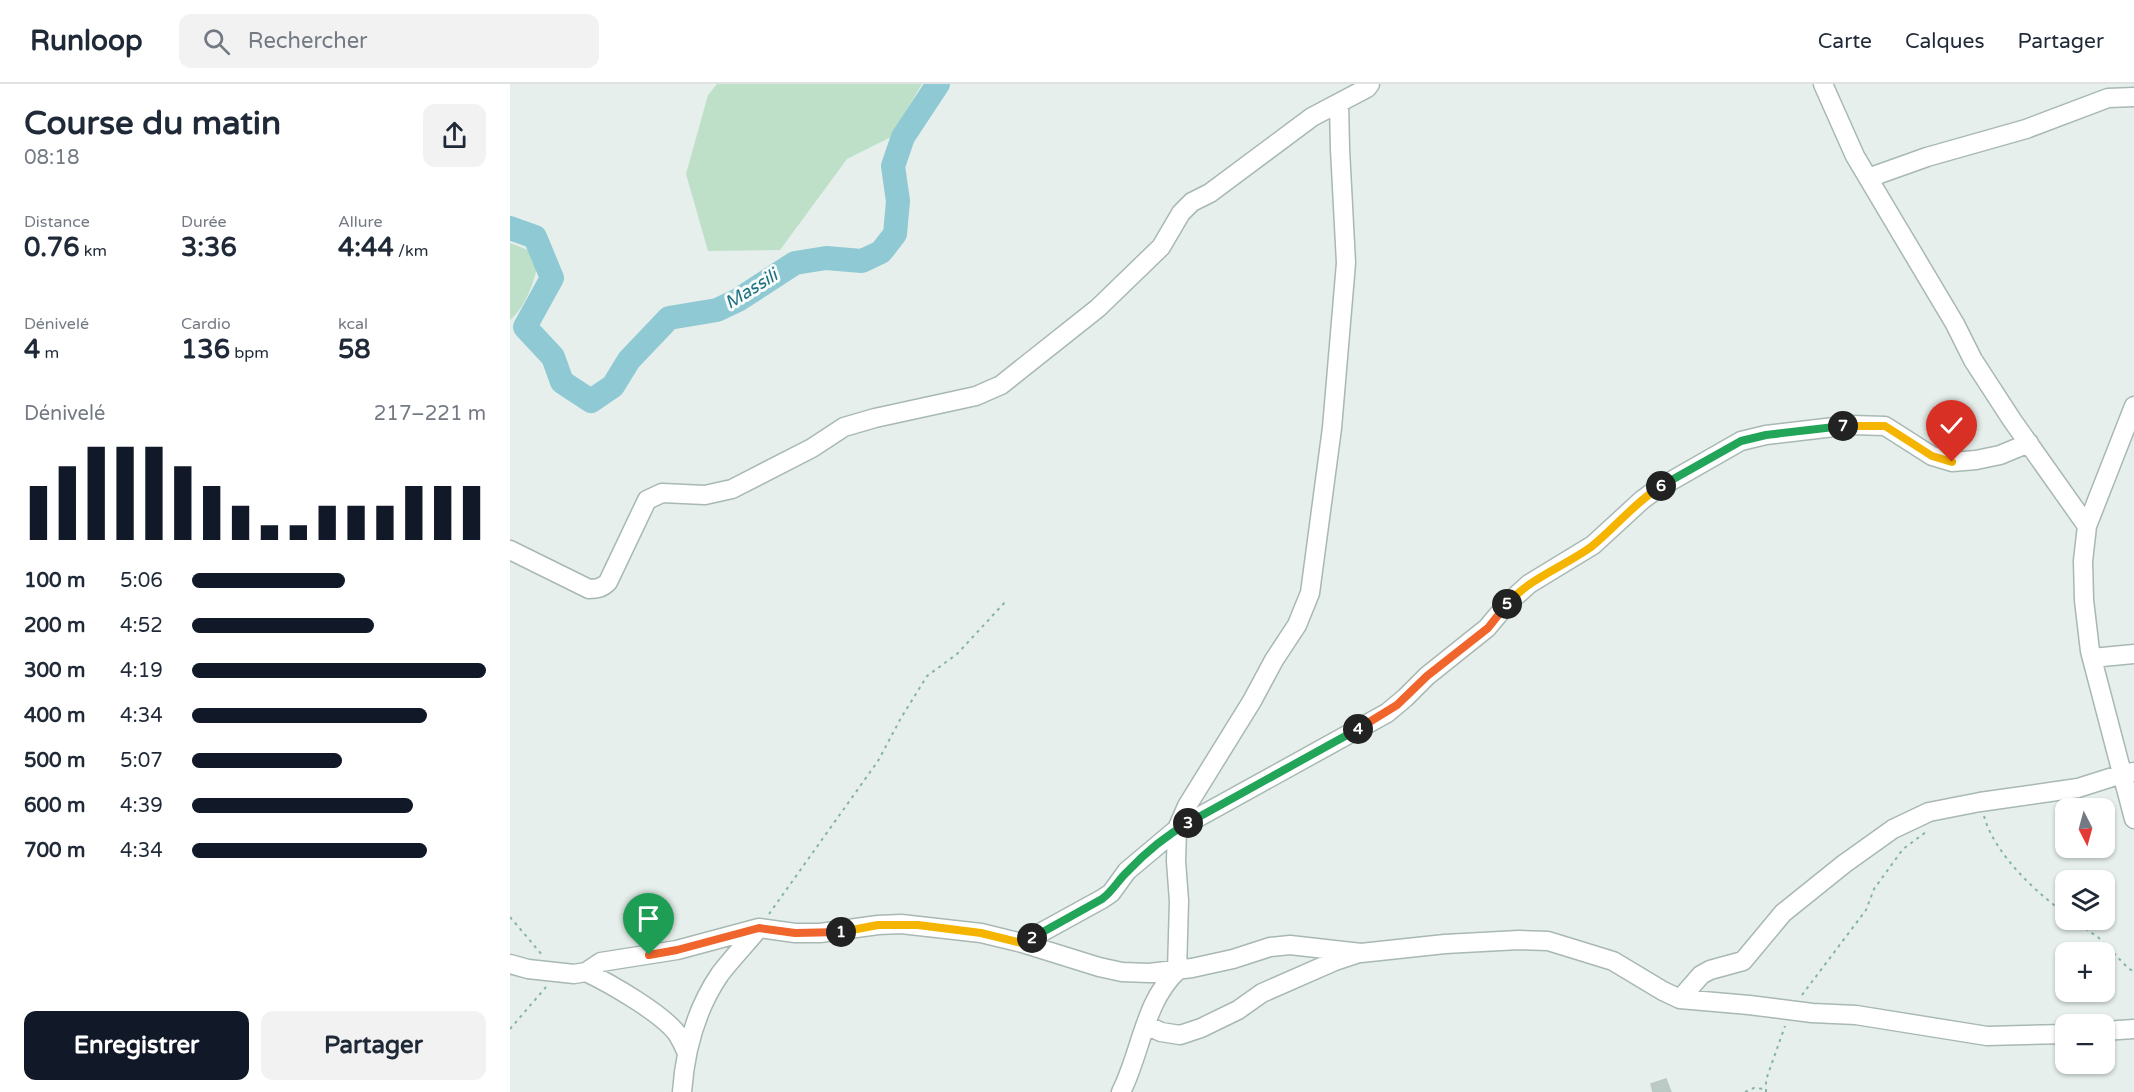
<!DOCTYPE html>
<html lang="fr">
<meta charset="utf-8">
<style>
body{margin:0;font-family:"Varela Round",sans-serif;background:#f2f2f3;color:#1f2937;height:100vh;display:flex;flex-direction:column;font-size:22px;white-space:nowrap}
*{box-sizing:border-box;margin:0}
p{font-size:20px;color:#747a83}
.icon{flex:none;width:33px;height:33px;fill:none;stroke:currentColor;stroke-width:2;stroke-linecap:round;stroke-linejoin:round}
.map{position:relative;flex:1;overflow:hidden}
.details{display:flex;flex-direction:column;background:#fff;width:510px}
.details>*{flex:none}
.needle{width:39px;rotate:174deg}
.fabs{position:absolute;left:1545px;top:714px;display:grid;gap:12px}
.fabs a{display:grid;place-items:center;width:60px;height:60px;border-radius:12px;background:#fff;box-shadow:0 2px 4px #0004;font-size:30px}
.pin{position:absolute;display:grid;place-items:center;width:51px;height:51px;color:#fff;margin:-62px -26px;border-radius:50% 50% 50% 0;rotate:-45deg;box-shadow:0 0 6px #0007}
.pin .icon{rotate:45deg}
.km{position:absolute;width:30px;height:30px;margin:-15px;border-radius:50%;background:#222;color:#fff;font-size:16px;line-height:30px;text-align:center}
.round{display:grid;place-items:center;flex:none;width:63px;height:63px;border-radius:12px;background:#f2f2f3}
.head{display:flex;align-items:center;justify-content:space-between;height:102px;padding:0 24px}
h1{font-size:33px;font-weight:700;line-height:45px}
.figures{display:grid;grid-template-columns:repeat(3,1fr);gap:9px;height:102px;padding:6px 24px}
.figures div{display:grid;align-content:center}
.figures b{font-size:26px;font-weight:700}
.figures small{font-size:16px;font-weight:400}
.figures p{font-size:16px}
.chart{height:168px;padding:12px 24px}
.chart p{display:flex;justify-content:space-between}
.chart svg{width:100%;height:108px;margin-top:6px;stroke:#111827;stroke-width:6}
.button{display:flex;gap:12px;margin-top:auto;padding:12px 24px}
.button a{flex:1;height:69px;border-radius:12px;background:#111827;color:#fff;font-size:24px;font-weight:700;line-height:69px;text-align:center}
.button a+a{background:#f2f2f3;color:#1f2937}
ul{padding:0 24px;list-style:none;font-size:20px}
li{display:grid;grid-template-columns:96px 72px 1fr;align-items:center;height:45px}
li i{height:15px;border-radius:8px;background:#111827}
header{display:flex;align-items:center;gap:36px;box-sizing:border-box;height:84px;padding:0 30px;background:#fff;border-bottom:2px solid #e0e1e3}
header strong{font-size:28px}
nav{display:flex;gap:33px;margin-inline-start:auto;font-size:21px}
.search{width:420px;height:54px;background:#f2f2f3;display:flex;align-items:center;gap:15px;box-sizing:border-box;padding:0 21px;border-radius:12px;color:#747a83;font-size:22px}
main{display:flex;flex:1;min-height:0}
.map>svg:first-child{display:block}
.green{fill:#bfe0c8}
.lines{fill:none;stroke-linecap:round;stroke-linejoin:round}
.river{stroke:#8ec9d4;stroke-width:24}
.building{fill:#bbcac4;stroke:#b8c9c2;stroke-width:1.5}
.minor-casing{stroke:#a8b8b2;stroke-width:21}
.path{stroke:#86b3a5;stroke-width:2;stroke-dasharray:3 4.5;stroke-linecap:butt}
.minor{stroke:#fff;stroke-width:18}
.split-1-casing{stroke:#fff;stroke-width:12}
.split-2-casing{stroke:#fff;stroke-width:12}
.split-3-casing{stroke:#fff;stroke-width:12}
.split-4-casing{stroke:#fff;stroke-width:12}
.split-5-casing{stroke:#fff;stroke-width:12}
.split-6-casing{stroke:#fff;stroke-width:12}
.split-7-casing{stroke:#fff;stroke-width:12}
.split-8-casing{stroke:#fff;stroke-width:12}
.split-1{stroke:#f0652b;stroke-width:8}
.split-2{stroke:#f5b400;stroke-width:8}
.split-3{stroke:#22a559;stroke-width:8}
.split-4{stroke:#22a559;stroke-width:8}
.split-5{stroke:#f0652b;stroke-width:8}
.split-6{stroke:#f5b400;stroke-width:8}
.split-7{stroke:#22a559;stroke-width:8}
.split-8{stroke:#f5b400;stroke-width:8}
.labels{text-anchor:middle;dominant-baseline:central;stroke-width:6;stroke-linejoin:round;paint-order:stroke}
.water-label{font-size:18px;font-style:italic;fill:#1c6f80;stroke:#f7fbf9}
</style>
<header>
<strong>Runloop</strong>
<div class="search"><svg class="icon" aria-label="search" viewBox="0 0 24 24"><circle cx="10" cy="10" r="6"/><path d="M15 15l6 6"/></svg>Rechercher</div>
<nav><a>Carte</a><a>Calques</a><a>Partager</a></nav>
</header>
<main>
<section class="details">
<div class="head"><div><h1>Course du matin</h1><p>08:18</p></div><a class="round"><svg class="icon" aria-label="share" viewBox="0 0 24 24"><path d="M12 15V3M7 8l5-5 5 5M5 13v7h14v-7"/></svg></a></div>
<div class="figures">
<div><p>Distance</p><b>0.76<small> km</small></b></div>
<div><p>Durée</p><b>3:36</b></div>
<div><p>Allure</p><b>4:44<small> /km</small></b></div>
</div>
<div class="figures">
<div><p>Dénivelé</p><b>4<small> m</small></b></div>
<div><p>Cardio</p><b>136<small> bpm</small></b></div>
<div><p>kcal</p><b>58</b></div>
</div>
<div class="chart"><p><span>Dénivelé</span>217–221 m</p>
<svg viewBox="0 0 160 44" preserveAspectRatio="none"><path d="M5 44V22M15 44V14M25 44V6M35 44V6M45 44V6M55 44V14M65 44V22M75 44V30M85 44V38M95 44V38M105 44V30M115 44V30M125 44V30M135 44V22M145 44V22M155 44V22"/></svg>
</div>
<ul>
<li><b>100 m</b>5:06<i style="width:52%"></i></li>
<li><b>200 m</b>4:52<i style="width:62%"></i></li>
<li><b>300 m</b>4:19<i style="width:100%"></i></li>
<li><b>400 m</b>4:34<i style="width:80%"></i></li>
<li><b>500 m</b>5:07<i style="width:51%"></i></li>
<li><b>600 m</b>4:39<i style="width:75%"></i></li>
<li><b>700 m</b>4:34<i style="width:80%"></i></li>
</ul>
<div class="button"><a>Enregistrer</a><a>Partager</a></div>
</section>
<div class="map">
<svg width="1624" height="1008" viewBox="0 0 1624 1008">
<rect width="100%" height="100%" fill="#e6efeb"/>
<!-- green -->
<path class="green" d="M207,0h205l-31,53 -44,22 -67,91 -72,1 -22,-77 22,-79z
M0,159l18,7 9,18c-4,17 -13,41 -27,52z"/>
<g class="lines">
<!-- river -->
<path class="river" d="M0,144l25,9 17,41 -27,49 28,30 9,25 29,19 22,-15 16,-26 40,-42 48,-8 21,-10 57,-37 31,-5 36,3 19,-9 14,-18 3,-33 -5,-35 10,-29 35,-53"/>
</g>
<!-- building -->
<path class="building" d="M1156,995l5,13h-18l-2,-8z"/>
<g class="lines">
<!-- minor casing -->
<g class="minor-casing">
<path id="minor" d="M1313,0l32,72 100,168 18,36 39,60 75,106
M1358,94l59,-21 99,-28 82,-31 26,-1
M1624,322l-47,120 -4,35 1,39 6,51 44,168
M0,466l79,39c8,0 13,-1 19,-7l39,-82 15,-7 43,2 27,-6 80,-41 32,-21 31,-9 101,-22 25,-11 97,-77 63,-61 20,-34 11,-11 18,-9 102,-76 55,-29 3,-4
M1582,574l42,-4
M512,859l80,-44 9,-6 16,-22 50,-42 210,-116 18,-15 22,-22 60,-48 21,-25 21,-19 64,-39 49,-45 15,-11 84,-48 25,-6 85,-10 34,1 47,30 20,6 24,-2 24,-5 29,-12
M0,880l18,5 46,5 12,-2 15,-10 76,-12 82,-22 36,5h25l58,-8 23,-1 80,9 41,10 77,24 23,5 27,1 43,-5 41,-9 37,-12 20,-2 71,8 84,-9 74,-4 29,1 65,20 50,30 17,8 69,6 63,8 44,2 131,21 79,-2
M76,888c23,11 78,42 92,63 3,5 6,11 8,16
M1170,915l21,-24 9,-5 33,-9 40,-48 61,-49 49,-35 36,-17 51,-10 98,-14 44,-14 12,-2
M636,941l15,7 19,3 21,-7 37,-18 24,-17 73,-32 21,-7
M1594,947l30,-2
M172,1008c3,-42 14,-83 38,-118 12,-16 27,-31 39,-46
M611,1008c20,-39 23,-90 56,-121l2,-70 -3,-40 1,-32 10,-23 65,-105 22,-41 23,-35 13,-32 22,-165 14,-165 -6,-114 -1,-46"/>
</g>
<!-- path -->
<path class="path" d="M1474,732c10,37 51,76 82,98
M259,830l109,-153 23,-43 26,-42 30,-22 50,-54
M0,833l33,39
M1563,836l26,18 30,31 5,2
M1292,911l64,-85 8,-21 29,-40 23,-17
M0,945l36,-42
M1235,1008l9,-4 12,1
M1256,1008v-12l19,-54"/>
<!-- minor -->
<use href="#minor" class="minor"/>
</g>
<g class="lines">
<!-- split-1 casing -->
<g class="split-1-casing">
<path id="split-1" d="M139,871l28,-5 82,-22 36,5 46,-1"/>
</g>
<!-- split-2 casing -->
<g class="split-2-casing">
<path id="split-2" d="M331,848l37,-7h40l63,8 41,10 10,-5"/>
</g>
<!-- split-3 casing -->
<g class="split-3-casing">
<path id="split-3" d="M522,854l70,-39c11,-8 16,-19 26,-28 17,-18 39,-36 60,-48"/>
</g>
<!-- split-4 casing -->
<g class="split-4-casing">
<path id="split-4" d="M678,739l170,-94"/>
</g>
<!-- split-5 casing -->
<g class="split-5-casing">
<path id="split-5" d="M848,645l39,-24 30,-29 61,-48 19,-24"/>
</g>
<!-- split-6 casing -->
<g class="split-6-casing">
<path id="split-6" d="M997,520c23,-26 56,-37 84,-57 24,-19 43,-44 70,-61"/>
</g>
<!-- split-7 casing -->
<g class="split-7-casing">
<path id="split-7" d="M1151,402l80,-45 25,-6 77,-9"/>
</g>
<!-- split-8 casing -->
<g class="split-8-casing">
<path id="split-8" d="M1333,342h42l47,30 20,6"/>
</g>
<!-- split-1 -->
<use href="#split-1" class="split-1"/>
<!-- split-2 -->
<use href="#split-2" class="split-2"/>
<!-- split-3 -->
<use href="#split-3" class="split-3"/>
<!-- split-4 -->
<use href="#split-4" class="split-4"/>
<!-- split-5 -->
<use href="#split-5" class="split-5"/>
<!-- split-6 -->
<use href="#split-6" class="split-6"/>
<!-- split-7 -->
<use href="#split-7" class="split-7"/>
<!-- split-8 -->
<use href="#split-8" class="split-8"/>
</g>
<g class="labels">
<!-- water labels -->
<g class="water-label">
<text transform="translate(241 205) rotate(-32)">Massili</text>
</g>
</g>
</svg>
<div class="fabs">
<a><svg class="needle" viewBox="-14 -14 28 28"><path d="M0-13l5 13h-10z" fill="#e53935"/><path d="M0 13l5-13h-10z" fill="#747a83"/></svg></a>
<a><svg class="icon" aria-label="layers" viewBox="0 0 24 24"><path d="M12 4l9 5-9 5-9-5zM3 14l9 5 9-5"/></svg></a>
<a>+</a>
<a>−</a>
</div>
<div class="pin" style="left:139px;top:871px;background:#1e9e55"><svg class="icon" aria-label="arrive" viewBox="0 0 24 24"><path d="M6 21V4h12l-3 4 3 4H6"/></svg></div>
<div class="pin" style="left:1442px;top:378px;background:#d93025"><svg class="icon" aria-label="check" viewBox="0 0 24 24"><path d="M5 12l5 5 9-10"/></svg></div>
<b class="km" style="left:331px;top:848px">1</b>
<b class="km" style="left:522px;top:854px">2</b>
<b class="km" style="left:678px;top:739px">3</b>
<b class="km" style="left:848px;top:645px">4</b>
<b class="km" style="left:997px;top:520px">5</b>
<b class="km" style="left:1151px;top:402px">6</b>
<b class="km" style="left:1333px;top:342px">7</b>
</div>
</main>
